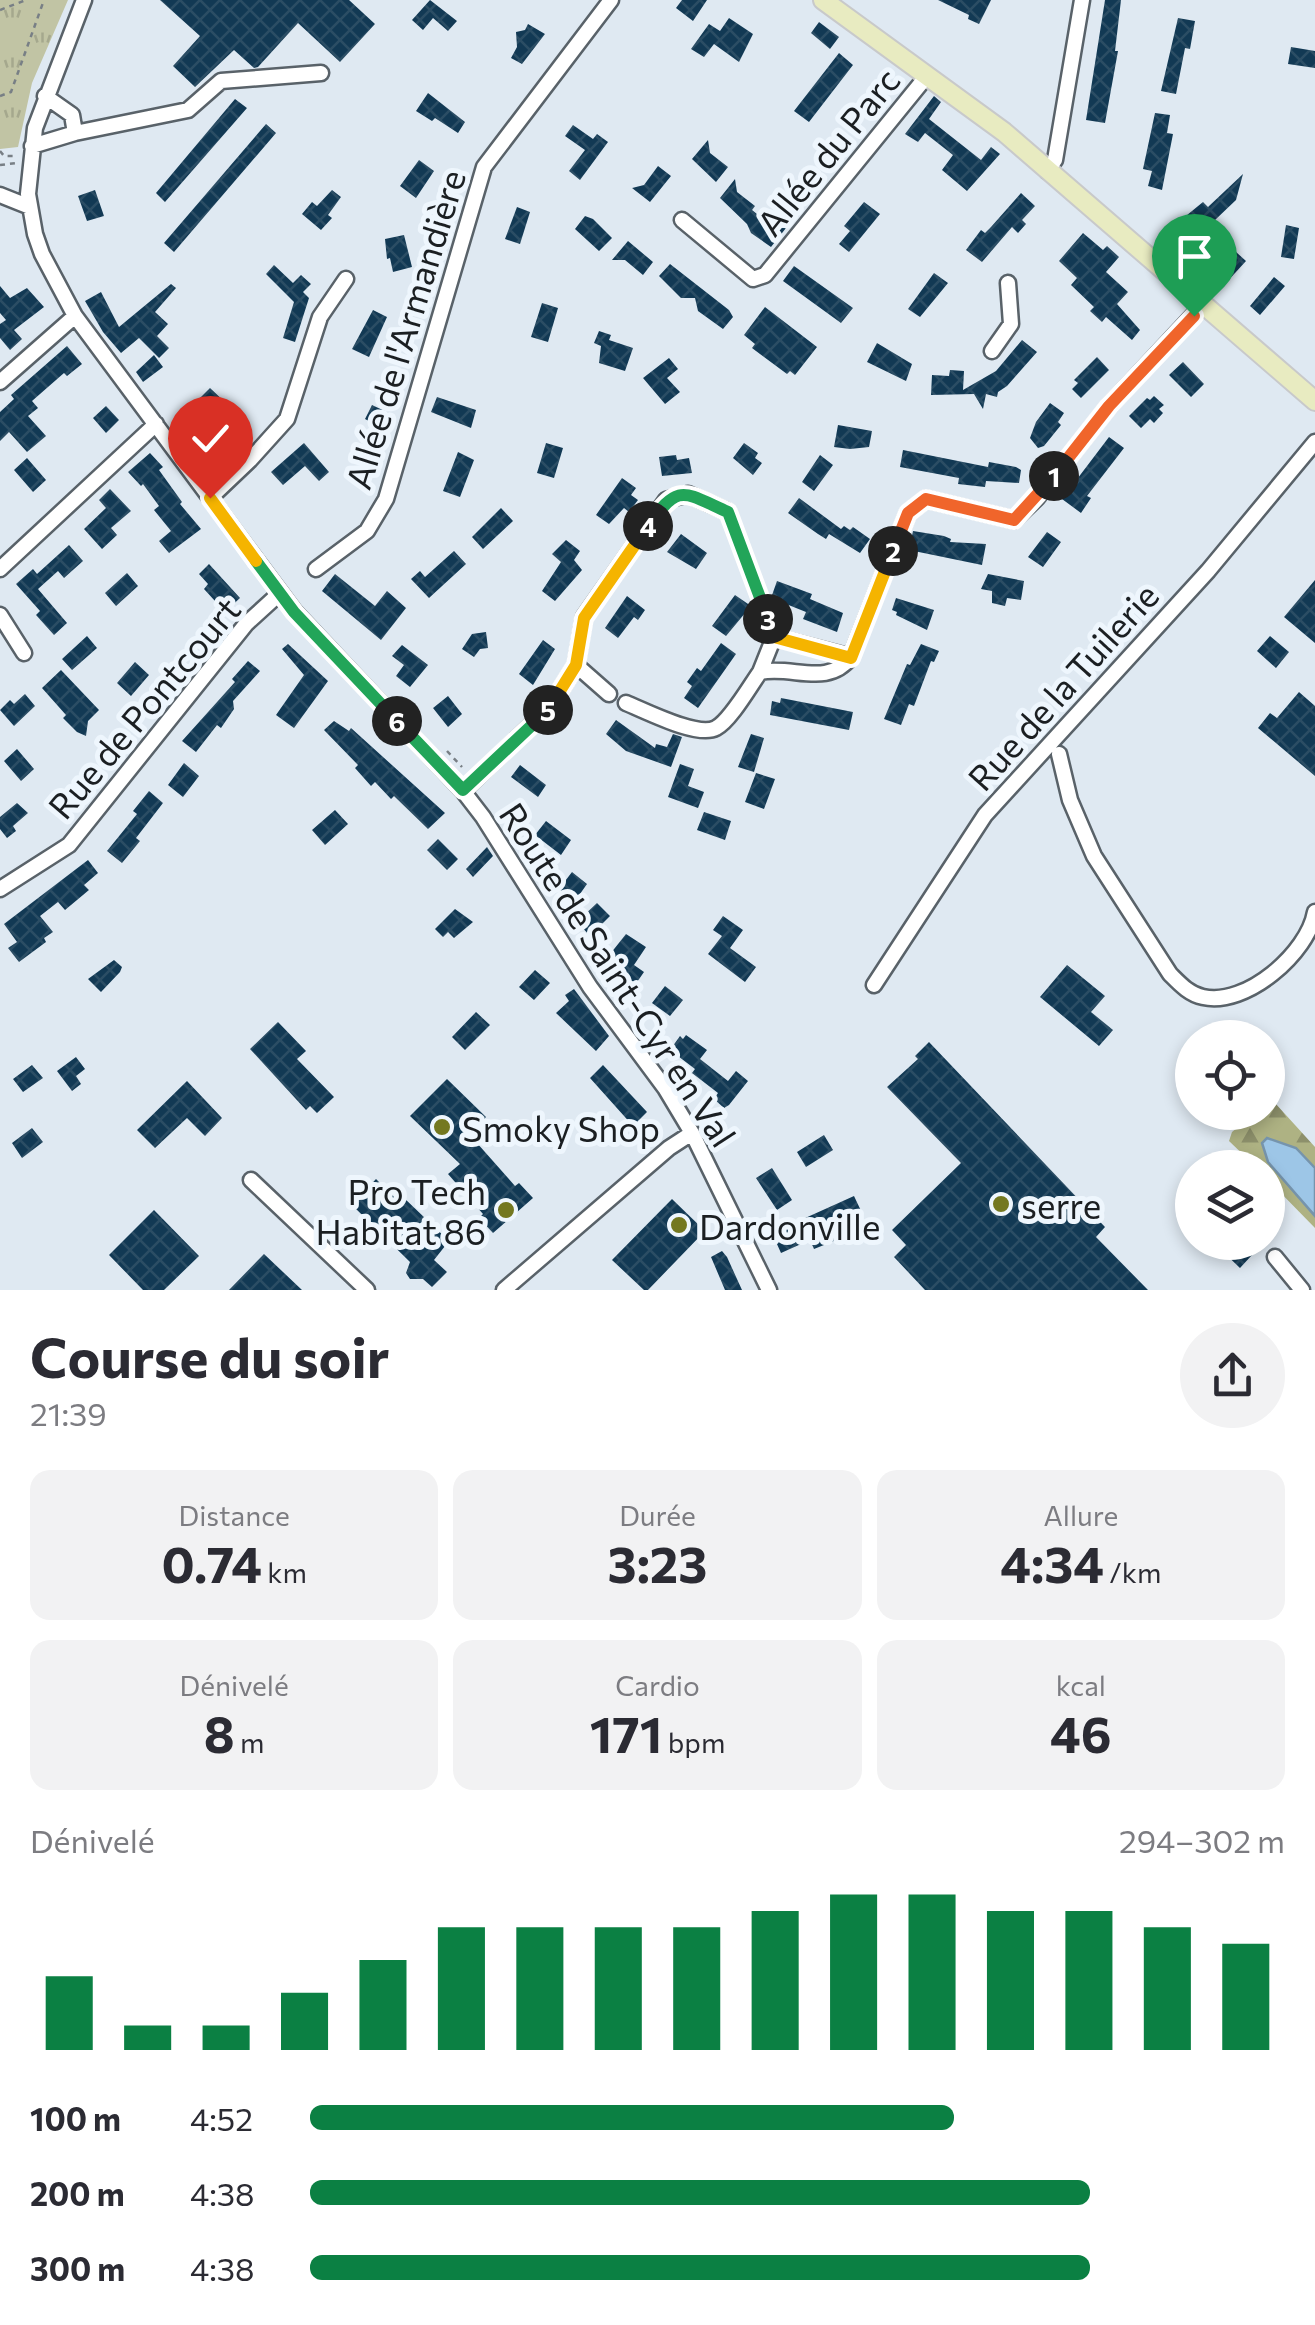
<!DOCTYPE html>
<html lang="fr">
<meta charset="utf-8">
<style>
body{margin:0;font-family:Commissioner,sans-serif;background:#f2f2f3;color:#2b2b33;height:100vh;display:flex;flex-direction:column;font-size:38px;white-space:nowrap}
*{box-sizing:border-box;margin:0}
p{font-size:32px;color:#7c7c81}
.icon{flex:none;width:55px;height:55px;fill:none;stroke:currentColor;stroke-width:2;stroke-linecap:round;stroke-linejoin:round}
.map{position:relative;height:1290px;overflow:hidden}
.sheet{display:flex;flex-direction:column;background:#fff;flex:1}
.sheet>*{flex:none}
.controls{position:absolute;left:1175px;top:1020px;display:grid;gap:20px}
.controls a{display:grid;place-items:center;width:110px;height:110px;border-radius:50%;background:#fff;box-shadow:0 5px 15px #0003;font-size:50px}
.pin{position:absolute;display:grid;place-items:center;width:85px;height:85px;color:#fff;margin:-102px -42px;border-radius:50% 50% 50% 0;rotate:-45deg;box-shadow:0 0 10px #0007}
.pin .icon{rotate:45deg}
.km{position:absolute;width:50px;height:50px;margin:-25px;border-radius:50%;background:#222;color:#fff;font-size:28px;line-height:50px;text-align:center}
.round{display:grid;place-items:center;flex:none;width:105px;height:105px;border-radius:52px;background:#f2f2f3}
.head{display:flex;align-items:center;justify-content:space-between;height:170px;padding:0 30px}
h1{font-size:55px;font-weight:700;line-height:75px}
.figures{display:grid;grid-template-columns:repeat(3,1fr);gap:15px;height:170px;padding:10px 30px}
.figures div{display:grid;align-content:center;border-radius:20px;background:#f2f2f3;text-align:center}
.figures b{font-size:50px;font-weight:700}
.figures small{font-size:28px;font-weight:400}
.figures p{font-size:28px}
.chart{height:280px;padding:20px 30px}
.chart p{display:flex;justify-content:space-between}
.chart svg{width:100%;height:180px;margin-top:10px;stroke:#0b8043;stroke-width:6}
ul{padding:0 30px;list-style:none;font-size:32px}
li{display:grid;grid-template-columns:160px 120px 1fr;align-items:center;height:75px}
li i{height:25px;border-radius:12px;background:#0b8043}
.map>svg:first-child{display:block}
.forest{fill:url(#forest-firs)}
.park{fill:url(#park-tufts)}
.water{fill:#9dc6e7;stroke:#7694ac;stroke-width:2.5}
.building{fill:url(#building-cross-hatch)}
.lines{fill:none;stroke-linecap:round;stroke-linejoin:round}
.minor-casing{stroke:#596269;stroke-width:19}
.major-casing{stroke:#c8c9ca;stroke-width:22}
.path{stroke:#787f85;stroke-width:2.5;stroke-dasharray:5 5;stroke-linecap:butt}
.minor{stroke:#fff;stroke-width:14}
.major{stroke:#e8ebc1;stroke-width:18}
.split-1-casing{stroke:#fff;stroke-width:20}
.split-2-casing{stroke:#fff;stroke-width:20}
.split-3-casing{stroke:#fff;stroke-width:20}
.split-4-casing{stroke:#fff;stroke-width:20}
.split-5-casing{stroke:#fff;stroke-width:20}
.split-6-casing{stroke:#fff;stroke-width:20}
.split-7-casing{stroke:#fff;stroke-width:20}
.split-8-casing{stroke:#fff;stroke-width:20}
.split-1{stroke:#f0652b;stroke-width:12}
.split-2{stroke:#f0652b;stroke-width:12}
.split-3{stroke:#f5b400;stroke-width:12}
.split-4{stroke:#22a559;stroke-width:12}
.split-5{stroke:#f5b400;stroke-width:12}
.split-6{stroke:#22a559;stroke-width:12}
.split-7{stroke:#22a559;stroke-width:12}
.split-8{stroke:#f5b400;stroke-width:12}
.poi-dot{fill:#747820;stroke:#eef6fd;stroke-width:4}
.labels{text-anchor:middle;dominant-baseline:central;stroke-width:10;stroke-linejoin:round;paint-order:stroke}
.street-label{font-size:35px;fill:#1b1f22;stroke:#eef6fd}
.poi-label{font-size:35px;fill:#1b1f22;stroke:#eef6fd;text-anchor:start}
</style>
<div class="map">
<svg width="1315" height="1290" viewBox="0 0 1315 1290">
<defs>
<pattern id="forest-firs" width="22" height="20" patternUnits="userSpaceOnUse" patternTransform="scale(2.5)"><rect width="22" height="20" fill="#aeb283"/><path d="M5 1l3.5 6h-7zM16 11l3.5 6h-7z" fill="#8d906b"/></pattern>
<pattern id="park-tufts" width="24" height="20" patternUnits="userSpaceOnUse" patternTransform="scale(2.5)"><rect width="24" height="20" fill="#c1c4a4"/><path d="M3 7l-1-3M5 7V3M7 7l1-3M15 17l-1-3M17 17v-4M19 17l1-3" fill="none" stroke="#a5a88d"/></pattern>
<pattern id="building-cross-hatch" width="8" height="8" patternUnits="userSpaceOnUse" patternTransform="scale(2.5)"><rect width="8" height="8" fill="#123954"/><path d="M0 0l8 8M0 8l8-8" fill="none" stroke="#2b4d64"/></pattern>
</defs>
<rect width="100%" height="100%" fill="#dfe9f2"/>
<!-- forest -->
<path class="forest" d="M1268,1102l7,1 40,44v81l-47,-48v-12l-12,-1 -27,-26 3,-9 23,-19 13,-1z"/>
<!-- park -->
<path class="park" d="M0,0h68l-36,83 -14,64 -18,2z"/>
<!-- water -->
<path class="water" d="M1267,1138l29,10 19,20v48l-47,-54 -6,-19z"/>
<!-- building -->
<path class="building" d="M160,0h189l26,24 -35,38 -42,-39 -40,44 -4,1 -20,-18 -39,37 -22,-21 27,-30z
M430,0l27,21 -9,10 -15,-13 -10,12 -11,-10z
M682,0h25l-14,21 -17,-13z
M938,0h53l-12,24 -11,-5 1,-4z
M1105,0h16l-6,51h3l-13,72 -19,-3z
M729,18l24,16 -14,28 -25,-18 -10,13 -13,-8 18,-25 11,7z
M1178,18l17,3 -5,28 -5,-1 -9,46 -15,-3z
M819,22l20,15 -9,12 -19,-16z
M528,24l17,10 -23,30 -11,-6 6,-11 -1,-15 9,-2z
M1291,47l24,4v17l-27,-4z
M839,53l14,12 -44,57 -15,-11z
M428,93l37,29 -7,11 -23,-15 -3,3 -16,-10z
M934,96l7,6 -12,17 52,41 10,-13 9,7 -33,37 -25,-21 11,-15 -28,-22 -7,9 -13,-8z
M235,99l12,9 -82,94 -9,-9z
M1155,113l15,2 -3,18 6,1 -11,56 -14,-4 4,-15 -9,-2z
M266,124l10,9 -102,119 -10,-9z
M573,125l20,14 4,-5 11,8 -28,38 -11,-9 16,-21 -20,-14z
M708,140l2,13 18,14 -12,15 -24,-23z
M419,160l15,11 -18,27 -16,-12z
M658,166l13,10 -21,26 -18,-14 12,-3z
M1243,174l-7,26 -64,61 -16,-14 25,-27 22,-18 5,5z
M735,179l2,13 18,14 -3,4 22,18h12l-15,19 -20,-14 -4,-9 -27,-26z
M95,190l9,26 -17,5 -9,-25z
M332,190l9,7 -13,18 4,3 -11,12 -19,-16 10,-12 5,4z
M1021,193l14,13 -13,14 4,4 -8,9 -6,-6 -30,35 -16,-12 15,-20 4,3 6,-6z
M864,202l16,12 -31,38 -10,-8 11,-13 -6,-5z
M517,207l13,5 -10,32 -15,-5z
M585,216l8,3 19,19 -13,13 -24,-22z
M1286,225l13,3 -5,31 -13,-2z
M1083,233l20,17 4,-4 12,11 -13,15 22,20 -11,12 23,26 -8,10 -26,-23 -4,5 -12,-11 4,-4 -23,-22 6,-7 -18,-17z
M404,235l8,32 -19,5 -3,-14 -3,1 -2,-20z
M628,241l25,21 -10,13 -18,-15h-13z
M1236,252l10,9 -21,23 -10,-8z
M670,264l59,46 4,7 -10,12 -25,-18 -3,-13h-14l-22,-22z
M274,265l19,18 8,-8 10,9 -8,8 6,6 -14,44 -12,-4 11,-36 -28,-28z
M794,266l59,42 -12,15 -58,-42z
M934,273l14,10 -28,34 -12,-8z
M1274,277l11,9 -25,29 -10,-9z
M171,284l5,4 -21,24 13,12 -11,12 12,12 -10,10 -20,-20 -18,15 -18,-21 -18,-31 16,-9 18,35z
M0,286l10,12 17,-10 17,19 -30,23 8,9 -12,11 -10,-12v-14l6,-4 -6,-7z
M542,303l16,5 -10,34 -17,-5z
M765,307l52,40 -22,28 -5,-4 -3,3 -35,-26 3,-4 -11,-9z
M373,310l14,7 -18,40 -17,-8z
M599,331l12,4 -2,5 24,8 -8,23 -26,-8 2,-17 -7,-3z
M1022,340l15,12 -30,34 -9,6 -1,5 -11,-3 -3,15 -9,-15 -43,1 1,-20 17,1 1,-6 14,1 -1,19 33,-19z
M877,343l35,21 -6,17 -39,-19z
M67,346l15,18 -15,12 -3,-3 -32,28 6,7 -10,8 18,20 -19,16 -18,-20 -9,9v-29l14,-13 -3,-4z
M154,355l9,12 -20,15 -7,-10z
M1097,357l12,13 -28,28 -9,-9 6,-6 -4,-3z
M669,358l9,11 -11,9 13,14 -15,12 -22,-26z
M1183,362l21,22 -13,13 -22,-22z
M210,388l20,19 -13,14 -21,-19z
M1154,396l10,9 -5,4 4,4 -9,10 -4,-4 -9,9 -12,-12 18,-18 3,2z
M437,397l39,13 -5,18 -40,-16z
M1050,403l14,10 -6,9 3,3 -17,21 -6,2 -8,-10 6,-16z
M372,405l19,9 -7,15 -19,-10z
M106,406l13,14 -13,13 -13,-15z
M838,425l34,6 -3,16 -19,2 -16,-2z
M1109,437l15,11 -37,48 4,2 -10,15 -19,-14z
M304,443l25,29 -10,9 -14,-15 -22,19 -12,-13z
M546,443l17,5 -9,30 -17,-5z
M744,443l14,10 -3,5 7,5 -9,12 -20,-17z
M903,450l85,17 1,-5 27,5 5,3 -2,13 -33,-2 -1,6 -27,-3 1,-6 -59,-11z
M458,452l16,8 -14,37 -17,-6z
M150,453l13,14 -4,3 23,32 -2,2 21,25 -32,24 -10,-12 12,-10 -17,-21 5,-4 -16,-22 -2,2 -13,-14z
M676,455l1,5 12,-2 3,15 -30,3 -3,-19z
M820,455l13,10 -19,26 -12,-9z
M27,458l19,22 -13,12 -19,-22z
M622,478l14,10 -5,7 7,5 -9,12 -5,-4 -15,16 -13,-9z
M110,489l21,22 -20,17 6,7 -15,14 -18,-20 22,-21 -7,-8z
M799,498l42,31 3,-3 6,4 3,-3 17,12 -10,14 -31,-19 -3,5 -8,-5 -30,-21z
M501,508l12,13 -30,28 -11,-12z
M913,531l31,5 7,3 -1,3 36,2 -4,21 -73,-15z
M1047,532l14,10 -18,25 -15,-10z
M681,534l26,19 -11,16 -29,-17z
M566,540l14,11 -6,9 8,10 -27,31 -13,-10 19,-29 -9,-8z
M69,545l14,16 -19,17 -6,-7 -20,18 29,34 -13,12 -18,-20 4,-4 -24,-27 17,-15 4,5z
M454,551l12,13 -37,34 -18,-19 9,-8 5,6z
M209,564l31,34 -15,14 -21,-23 4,-5 -9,-10z
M127,573l11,13 -22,20 -11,-13z
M335,574l40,32 12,-15 19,17 -25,32 -59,-49z
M988,574l36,7 -3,19 -14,-2 -2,8 -13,-3v-12l-11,-2z
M1315,580v63l-31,-26z
M777,581l35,13 -2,5 33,14 -6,19 -34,-13 3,-7 -35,-14z
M735,595l16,11 -25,30 -14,-10z
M627,596l18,14 -7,10 -4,-3 -16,21 -13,-10z
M896,598l38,12 -7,20 -31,-15 1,-3 -5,-2z
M486,632l2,16 -8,1 -6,8 -12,-8 10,-15z
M87,636l10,12 -25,22 -10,-11z
M1270,636l19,16 -13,16 -19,-17z
M543,640l12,9 -22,36 -14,-11z
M721,643l15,11 -38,54 -14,-10 8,-12 -5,-4 10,-14 4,3z
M288,644l40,37 -34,47 -18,-13 28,-40 -22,-26z
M921,644l18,7 -5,11 -3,-1 -17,45 -5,-2 -8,21 -17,-6 23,-55 3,1z
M402,645l26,20 -18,22 -14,-11 8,-11 -12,-9z
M248,661l12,10 -27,30 1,8 -13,19 -4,-3 -21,27 -14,-11 53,-59 -3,-3z
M135,662l14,13 -18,21 -14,-13z
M61,670l38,40 -11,11 -2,15 -9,-4 -14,-14 3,-3 -24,-27z
M1299,692l16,14v70l-57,-48 12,-15 7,5z
M25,694l10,12 -21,20 -14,-16 10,-10 4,4z
M448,696l14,18 -14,13 -15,-19z
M781,698l72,14 -4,18 -79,-15 2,-14 8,2z
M616,720l39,28 1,-4 11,3 6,-13 9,3 -11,30 -45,-16 -20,-17z
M334,721l15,10 2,-3 94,85 -17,16 -34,-33 -3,3 -16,-17 -4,4 -16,-18 3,-3 -34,-35z
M751,734l13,4 -10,34 -16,-5z
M17,749l17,20 -13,12 -17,-20z
M184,763l15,13 -16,21 -15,-12z
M680,764l14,5 -6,17 16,6 -6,16 -30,-11z
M520,765l26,20 -8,12 -27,-20z
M756,773l19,6 -11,30 -19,-7z
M149,791l14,12 -27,35 4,3 -18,22 -15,-12 30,-37 -4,-3z
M17,803l11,10 -15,13 3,5 -9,7 -7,-9v-12z
M335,810l13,14 -23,21 -13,-15z
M704,812l27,9 -6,19 -28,-10z
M546,821l25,19 -10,15 -26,-20z
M438,839l20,20 -11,11 -20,-20z
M487,847l6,9 -20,21 -7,-8z
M88,860l10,13 -14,12 5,5 -24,20 -7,-8 -18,14 13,16 -9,6 2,4 -27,20 -11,-14 9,-6 -13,-18z
M572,872l15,12 -12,17 -16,-12z
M597,903l13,13 -20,20 -11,-12v-4z
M455,909l18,13 -19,16 -6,-6 -5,5 -8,-8z
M723,916l20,14 -13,18 26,19 -11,15 -37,-28 14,-18 -9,-6z
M626,934l20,13 -12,18 10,7 -9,13 -32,-22z
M114,960l8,7 -2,5 -19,20 -13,-13z
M1067,965l38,31 -14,16 22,18 -14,16 -59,-49z
M535,970l15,13 -16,17 -15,-13z
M665,986l18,14 -13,16 -18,-13z
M574,989l35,47 -13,15 -40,-38 13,-12 -4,-6z
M476,1012l14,13 -25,25 -13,-13z
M278,1022l28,29 -9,8 37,38 -17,16 -7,-7 -4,4 -56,-61z
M686,1035l21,15 -7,9 28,22 8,-10 12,10 -19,24 -5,3 -10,-9 4,-6 -26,-20 3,-4 -25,-19 10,-14 3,3z
M929,1042l176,185 -9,10 52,53h-223l-31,-33 12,-12 -14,-15 69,-67 -74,-76 31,-28 -3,-3z
M76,1057l9,12 -9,7 5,8 -9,7 -15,-20z
M32,1065l11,13 -20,14 -10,-13z
M603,1065l44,47 -14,14 -43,-48z
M447,1079l39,38 -17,17 46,52 4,-3 14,15 -40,35 -14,-15 4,-4 -35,-40 12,-10 -50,-48z
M187,1081l35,37 -17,18 -18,-18 -32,30 -18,-18z
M32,1128l11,14 -21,16 -10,-15z
M824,1135l9,15 -27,17 -9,-15z
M772,1168l20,32 -15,10 -21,-32z
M376,1179l23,23 4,-5 46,44 -15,19 13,12 -15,15 -9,-8h-13l-4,-6 4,-11 -58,-57z
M854,1196l9,19 -29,14 5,10 -25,10 -4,-9 -29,13 -9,-20z
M672,1199l33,32 -57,59h-4l-32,-30z
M154,1210l45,46 -35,34h-21l-34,-35z
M1213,1242h51l-24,26z
M722,1251l5,6 15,33h-17l-14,-33z
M264,1254l38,36h-73z"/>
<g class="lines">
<!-- minor casing -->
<g class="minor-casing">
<path id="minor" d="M84,0l-49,128 -7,66 7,40 7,20 33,62 219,295 169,180 20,26 107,170 75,101 27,45 77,157
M45,96l27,19 3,18
M32,146l43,-13 113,-23 33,-29 100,-8
M1047,171l8,-11 27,-160
M0,195l30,12
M682,220l71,59 12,-4 161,-198
M992,351l19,-27 -3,-41
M0,382l75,-66
M210,498l40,-38 37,-41 33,-102 26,-38
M0,569l156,-145
M316,569l51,-38 19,-32 98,-332 127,-167
M0,615l24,38
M576,665l33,29
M760,672l14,-35 77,20
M626,703c20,8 72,35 90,25 14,-7 34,-42 44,-56 33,-7 67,16 91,-15l57,-144 18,-14 88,21 23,-22 72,-92 93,-100
M1059,754l11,46 24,56 76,118c10,10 19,20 33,23 43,10 105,-44 112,-85
M463,791l87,-84 26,-42 8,-48 82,-117 22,-6 40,18
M0,889l69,-44 177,-221 34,-31
M874,985l111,-170 223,-244 107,-129
M251,1180l116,110
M1275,1257l27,33
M504,1290l165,-142 23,-15"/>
</g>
<!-- major casing -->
<g class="major-casing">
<path id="major" d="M823,0l181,132 311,269"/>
</g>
<!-- path -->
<path class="path" d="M0,10l26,-10
M0,96l11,-4 33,-92
M0,151l4,5h12
M0,165l17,-2
M734,527l35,96
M447,751l15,16"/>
<!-- minor -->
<use href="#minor" class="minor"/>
<!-- major -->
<use href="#major" class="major"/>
</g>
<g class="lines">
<!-- split-1 casing -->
<g class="split-1-casing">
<path id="split-1" d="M1054,476l55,-70 85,-90"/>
</g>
<!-- split-2 casing -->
<g class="split-2-casing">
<path id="split-2" d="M893,551l15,-38 18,-14 88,21 40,-44"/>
</g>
<!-- split-3 casing -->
<g class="split-3-casing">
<path id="split-3" d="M768,619l6,18 77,21 42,-107"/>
</g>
<!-- split-4 casing -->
<g class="split-4-casing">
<path id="split-4" d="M648,526c31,-44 35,-34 80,-14l40,107"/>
</g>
<!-- split-5 casing -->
<g class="split-5-casing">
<path id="split-5" d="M548,710l28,-45 8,-47 64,-92"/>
</g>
<!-- split-6 casing -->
<g class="split-6-casing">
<path id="split-6" d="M397,721l66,69 85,-80"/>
</g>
<!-- split-7 casing -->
<g class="split-7-casing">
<path id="split-7" d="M256,561l38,51 103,109"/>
</g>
<!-- split-8 casing -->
<g class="split-8-casing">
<path id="split-8" d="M210,498l46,63"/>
</g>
<!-- split-1 -->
<use href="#split-1" class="split-1"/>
<!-- split-2 -->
<use href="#split-2" class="split-2"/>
<!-- split-3 -->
<use href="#split-3" class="split-3"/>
<!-- split-4 -->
<use href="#split-4" class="split-4"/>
<!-- split-5 -->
<use href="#split-5" class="split-5"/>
<!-- split-6 -->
<use href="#split-6" class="split-6"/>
<!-- split-7 -->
<use href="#split-7" class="split-7"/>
<!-- split-8 -->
<use href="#split-8" class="split-8"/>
</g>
<!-- markers -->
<g class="poi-dot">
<circle cx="442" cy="1127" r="10"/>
<circle cx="1001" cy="1204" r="10"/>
<circle cx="506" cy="1210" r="10"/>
<circle cx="679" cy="1225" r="10"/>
</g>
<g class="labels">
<!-- street labels -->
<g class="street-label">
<text transform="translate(827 151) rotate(-51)">Allée du Parc</text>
<text transform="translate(404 329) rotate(-73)">Allée de l'Armandière</text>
<text transform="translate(1062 686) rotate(-48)">Rue de la Tuilerie</text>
<text transform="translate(143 707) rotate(-50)">Rue de Pontcourt</text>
<text transform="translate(619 974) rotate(57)">Route de Saint-Cyr en Val</text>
</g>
<!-- poi labels -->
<g class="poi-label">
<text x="462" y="1127">Smoky Shop</text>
<text x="486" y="1190" text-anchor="end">Pro Tech<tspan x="486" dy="40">Habitat 86</tspan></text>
<text x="1021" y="1204">serre</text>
<text x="699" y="1225">Dardonville</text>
</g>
</g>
</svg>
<div class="controls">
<a><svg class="icon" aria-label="locate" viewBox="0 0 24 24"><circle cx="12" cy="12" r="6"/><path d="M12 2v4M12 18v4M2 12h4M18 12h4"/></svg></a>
<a><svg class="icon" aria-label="layers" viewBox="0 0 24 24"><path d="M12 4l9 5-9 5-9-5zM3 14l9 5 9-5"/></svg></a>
</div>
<div class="pin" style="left:1194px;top:316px;background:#1e9e55"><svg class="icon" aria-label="arrive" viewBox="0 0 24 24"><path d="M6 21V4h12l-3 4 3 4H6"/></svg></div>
<div class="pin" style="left:210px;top:498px;background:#d93025"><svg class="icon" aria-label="check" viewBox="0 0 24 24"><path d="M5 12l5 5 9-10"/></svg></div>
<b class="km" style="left:1054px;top:476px">1</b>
<b class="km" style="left:893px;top:551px">2</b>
<b class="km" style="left:768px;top:619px">3</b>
<b class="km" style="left:648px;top:526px">4</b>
<b class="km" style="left:548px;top:710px">5</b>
<b class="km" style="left:397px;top:721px">6</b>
</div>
<section class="sheet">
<div class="head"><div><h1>Course du soir</h1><p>21:39</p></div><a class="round"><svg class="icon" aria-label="share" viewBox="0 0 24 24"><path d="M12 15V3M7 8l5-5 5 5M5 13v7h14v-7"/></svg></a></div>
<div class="figures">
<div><p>Distance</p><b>0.74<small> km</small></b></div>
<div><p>Durée</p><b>3:23</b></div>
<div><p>Allure</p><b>4:34<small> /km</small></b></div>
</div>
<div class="figures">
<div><p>Dénivelé</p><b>8<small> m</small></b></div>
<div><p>Cardio</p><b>171<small> bpm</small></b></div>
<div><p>kcal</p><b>46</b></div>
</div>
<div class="chart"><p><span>Dénivelé</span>294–302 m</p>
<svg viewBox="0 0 160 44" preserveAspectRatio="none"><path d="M5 44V26M15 44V38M25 44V38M35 44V30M45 44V22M55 44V14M65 44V14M75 44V14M85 44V14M95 44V10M105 44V6M115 44V6M125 44V10M135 44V10M145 44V14M155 44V18"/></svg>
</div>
<ul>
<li><b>100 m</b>4:52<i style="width:66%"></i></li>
<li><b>200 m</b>4:38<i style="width:80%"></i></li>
<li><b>300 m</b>4:38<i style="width:80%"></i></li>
</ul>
</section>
